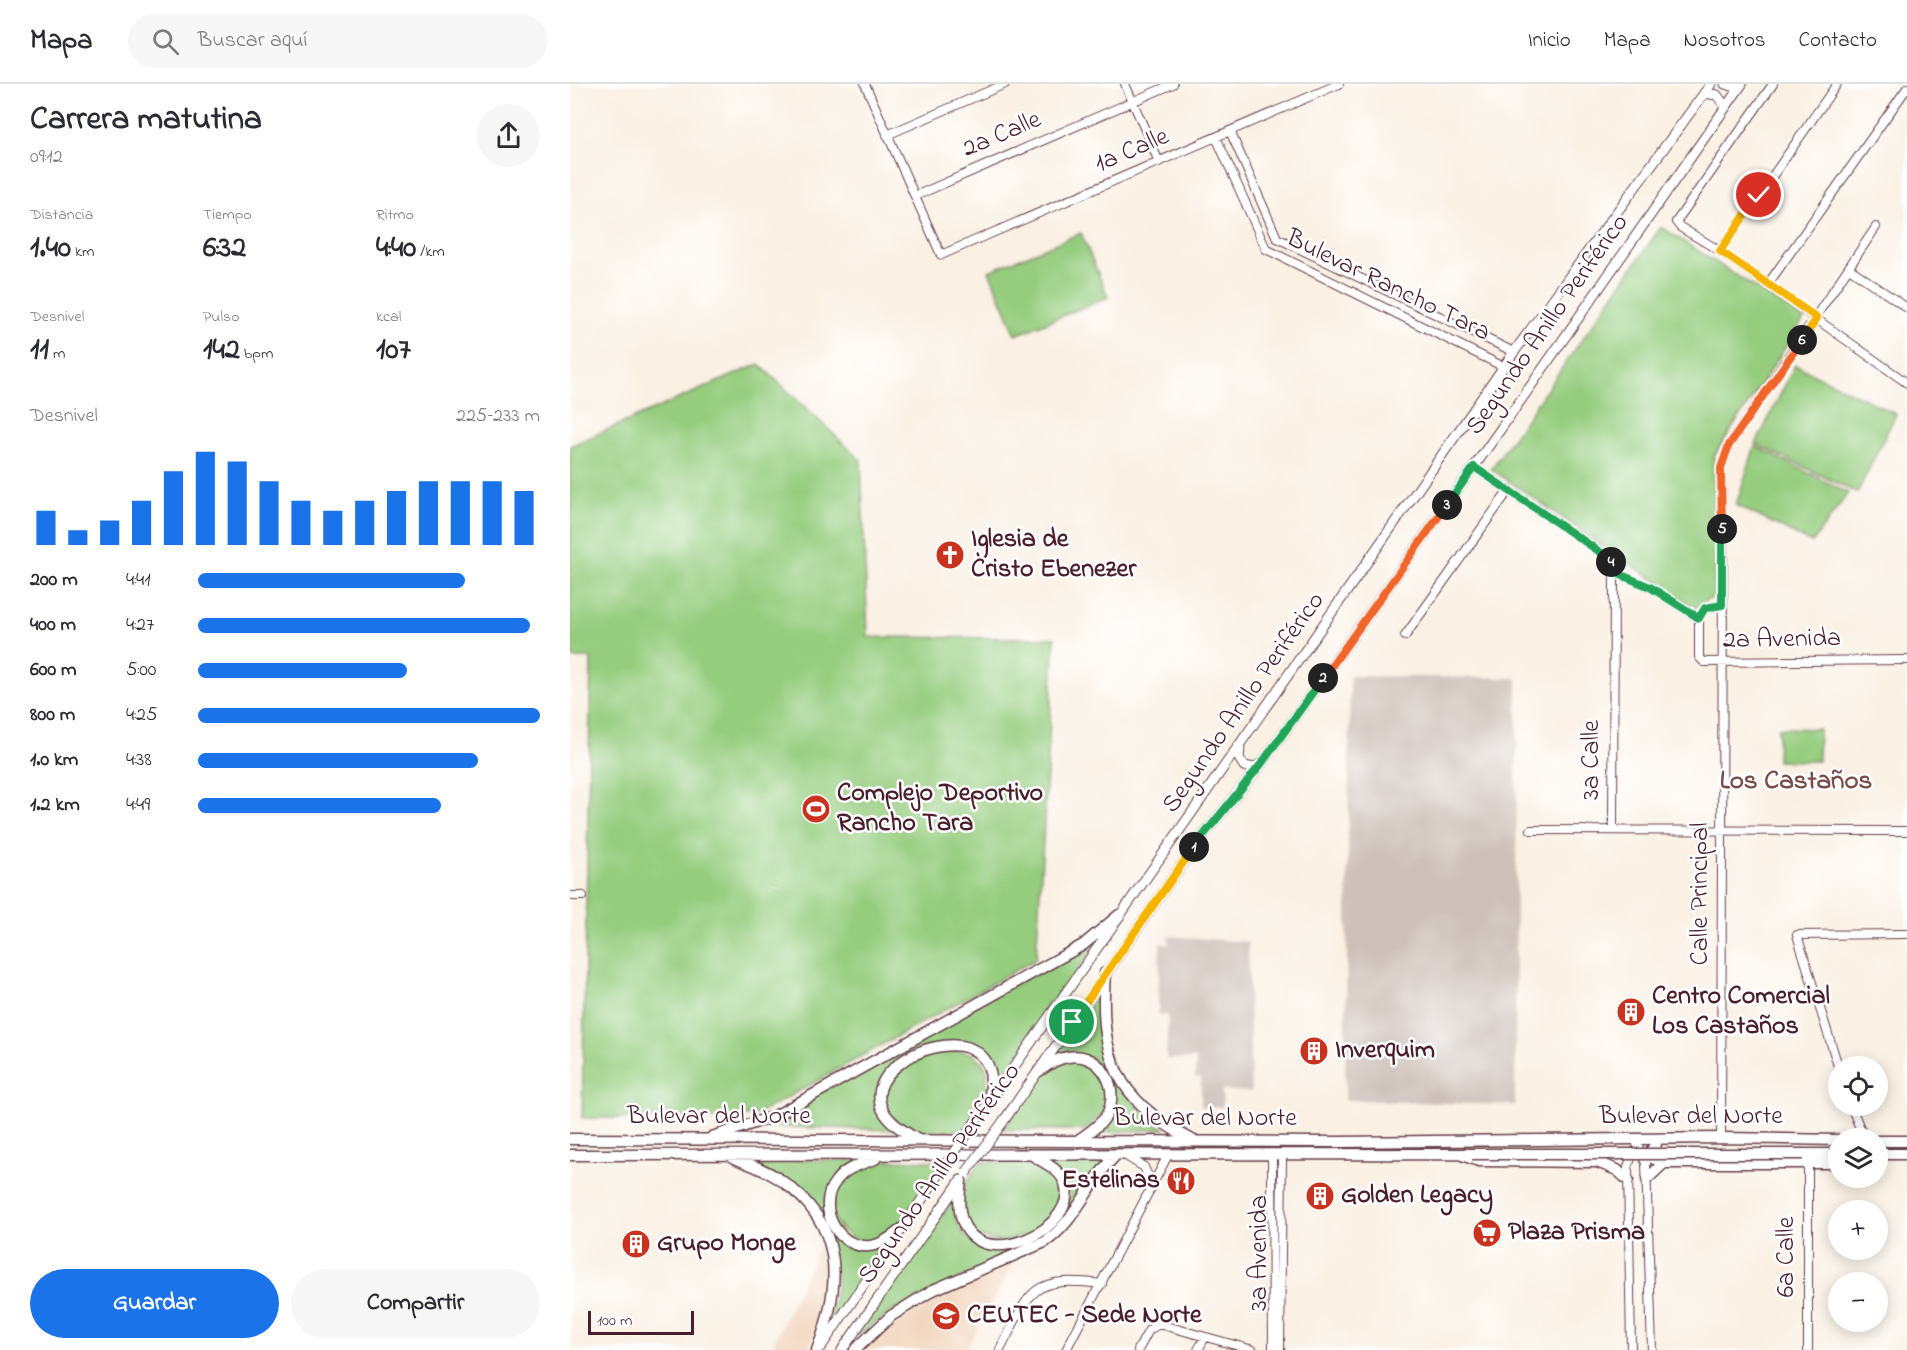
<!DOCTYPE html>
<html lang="es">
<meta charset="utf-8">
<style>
body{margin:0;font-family:"Indie Flower",sans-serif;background:#f7f7f7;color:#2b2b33;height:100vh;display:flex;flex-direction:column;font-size:22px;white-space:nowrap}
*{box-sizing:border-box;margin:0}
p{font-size:20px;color:#7c7c81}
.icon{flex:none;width:33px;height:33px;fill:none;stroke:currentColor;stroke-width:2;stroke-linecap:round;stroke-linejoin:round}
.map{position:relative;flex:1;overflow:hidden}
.panel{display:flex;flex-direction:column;background:#fff;width:570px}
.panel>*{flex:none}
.buttons{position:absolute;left:1258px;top:972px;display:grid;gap:12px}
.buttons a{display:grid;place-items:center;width:60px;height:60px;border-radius:50%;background:#fff;box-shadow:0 3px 15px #0003;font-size:30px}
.scale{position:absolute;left:18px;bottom:15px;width:106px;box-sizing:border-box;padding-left:6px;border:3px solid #4a1f2b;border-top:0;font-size:16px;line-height:21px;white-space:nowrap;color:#4a1f2b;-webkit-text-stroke:4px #fff;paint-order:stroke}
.pin{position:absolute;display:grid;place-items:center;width:51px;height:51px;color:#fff;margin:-26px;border:3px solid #fff;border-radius:50%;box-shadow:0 2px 6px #0007}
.km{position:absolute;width:30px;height:30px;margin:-15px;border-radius:50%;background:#222;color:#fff;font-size:16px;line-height:30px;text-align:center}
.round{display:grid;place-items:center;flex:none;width:63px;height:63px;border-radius:32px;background:#f7f7f7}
.headline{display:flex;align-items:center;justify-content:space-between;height:102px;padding:0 30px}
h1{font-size:33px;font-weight:700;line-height:45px}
.figures{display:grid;grid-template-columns:repeat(3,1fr);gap:9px;height:102px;padding:6px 30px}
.figures div{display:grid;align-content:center}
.figures b{font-size:30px;font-weight:700}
.figures small{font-size:16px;font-weight:400}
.figures p{font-size:16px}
.chart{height:168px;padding:12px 30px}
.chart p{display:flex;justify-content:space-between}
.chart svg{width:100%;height:108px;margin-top:6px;stroke:#1a73e8;stroke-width:6}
.button{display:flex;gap:12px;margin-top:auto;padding:12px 30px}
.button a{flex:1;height:69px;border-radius:36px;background:#1a73e8;color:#fff;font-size:24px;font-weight:700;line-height:69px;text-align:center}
.button a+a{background:#f7f7f7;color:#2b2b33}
ul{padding:0 30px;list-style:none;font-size:20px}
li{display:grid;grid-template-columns:96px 72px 1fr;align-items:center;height:45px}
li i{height:15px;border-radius:8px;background:#1a73e8}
header{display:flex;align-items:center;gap:36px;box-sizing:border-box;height:84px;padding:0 30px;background:#fff;border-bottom:2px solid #e1e1e2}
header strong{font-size:28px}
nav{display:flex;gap:33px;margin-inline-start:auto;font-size:21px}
.search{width:420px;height:54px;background:#f7f7f7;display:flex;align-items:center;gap:15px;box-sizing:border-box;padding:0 21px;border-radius:33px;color:#7c7c81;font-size:22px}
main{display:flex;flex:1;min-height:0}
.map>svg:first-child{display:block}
.built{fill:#f1d5bd}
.industrial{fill:#cec1ba}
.green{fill:#95cc7e;stroke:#707654;stroke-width:1.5}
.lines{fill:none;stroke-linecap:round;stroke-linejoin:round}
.minor-casing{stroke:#643e47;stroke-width:10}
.major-casing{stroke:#643e47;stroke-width:11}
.highway-casing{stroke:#643e47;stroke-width:13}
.minor{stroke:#fff;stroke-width:8}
.major{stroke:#fff;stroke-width:9}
.highway{stroke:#fff;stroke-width:10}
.major-bridge-casing{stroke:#643e47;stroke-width:11;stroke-linecap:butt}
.highway-bridge-casing{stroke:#643e47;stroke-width:13;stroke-linecap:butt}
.major-bridge{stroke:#fff;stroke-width:9}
.highway-bridge{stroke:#fff;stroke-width:10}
.split-1-casing{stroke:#fff;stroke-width:12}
.split-2-casing{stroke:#fff;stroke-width:12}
.split-3-casing{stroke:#fff;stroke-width:12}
.split-4-casing{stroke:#fff;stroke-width:12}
.split-5-casing{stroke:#fff;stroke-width:12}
.split-6-casing{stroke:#fff;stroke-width:12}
.split-7-casing{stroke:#fff;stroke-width:12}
.split-1{stroke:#f5b400;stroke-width:8}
.split-2{stroke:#22a559;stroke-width:8}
.split-3{stroke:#f0652b;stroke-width:8}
.split-4{stroke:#22a559;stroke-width:8}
.split-5{stroke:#22a559;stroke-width:8}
.split-6{stroke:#f0652b;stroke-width:8}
.split-7{stroke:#f5b400;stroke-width:8}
.labels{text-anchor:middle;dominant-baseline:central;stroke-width:5;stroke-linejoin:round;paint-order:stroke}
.street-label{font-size:26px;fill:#4a1f2b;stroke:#fff}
.poi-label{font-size:26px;font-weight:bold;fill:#4a1f2b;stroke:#fff;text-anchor:start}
.neighbourhood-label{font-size:27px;font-weight:bold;fill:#784d49;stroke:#fff}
</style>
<header>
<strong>Mapa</strong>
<div class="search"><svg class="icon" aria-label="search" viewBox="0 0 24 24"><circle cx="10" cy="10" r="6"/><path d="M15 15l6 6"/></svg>Buscar aquí</div>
<nav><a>Inicio</a><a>Mapa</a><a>Nosotros</a><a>Contacto</a></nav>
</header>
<main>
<section class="panel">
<div class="headline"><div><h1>Carrera matutina</h1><p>09:12</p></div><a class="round"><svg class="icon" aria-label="share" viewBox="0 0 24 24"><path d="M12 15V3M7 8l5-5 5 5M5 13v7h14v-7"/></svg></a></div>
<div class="figures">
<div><p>Distancia</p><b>1.40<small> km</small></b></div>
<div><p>Tiempo</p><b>6:32</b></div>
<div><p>Ritmo</p><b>4:40<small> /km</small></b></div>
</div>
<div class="figures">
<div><p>Desnivel</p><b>11<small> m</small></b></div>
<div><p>Pulso</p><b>142<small> bpm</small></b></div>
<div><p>kcal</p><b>107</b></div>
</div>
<div class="chart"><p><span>Desnivel</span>225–233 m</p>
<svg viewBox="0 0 160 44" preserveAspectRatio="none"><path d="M5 44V30M15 44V38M25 44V34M35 44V26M45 44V14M55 44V6M65 44V10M75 44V18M85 44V26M95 44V30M105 44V26M115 44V22M125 44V18M135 44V18M145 44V18M155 44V22"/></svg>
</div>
<ul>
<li><b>200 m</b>4:41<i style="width:78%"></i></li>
<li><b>400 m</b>4:27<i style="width:97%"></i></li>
<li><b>600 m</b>5:00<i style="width:61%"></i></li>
<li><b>800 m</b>4:25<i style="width:100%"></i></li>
<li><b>1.0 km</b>4:38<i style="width:82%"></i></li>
<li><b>1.2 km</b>4:49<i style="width:71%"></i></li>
</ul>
<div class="button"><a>Guardar</a><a>Compartir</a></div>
</section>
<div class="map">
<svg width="1337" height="1266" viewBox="0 0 1337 1266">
<rect width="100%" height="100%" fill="#fff"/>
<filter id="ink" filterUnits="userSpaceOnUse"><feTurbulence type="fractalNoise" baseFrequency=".0167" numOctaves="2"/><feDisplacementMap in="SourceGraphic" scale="12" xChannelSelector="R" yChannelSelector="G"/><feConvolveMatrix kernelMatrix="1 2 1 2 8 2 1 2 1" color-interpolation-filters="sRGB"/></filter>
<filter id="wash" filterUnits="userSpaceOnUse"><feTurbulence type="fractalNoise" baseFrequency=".008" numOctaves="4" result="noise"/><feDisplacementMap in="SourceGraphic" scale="24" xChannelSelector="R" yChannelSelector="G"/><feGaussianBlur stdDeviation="1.35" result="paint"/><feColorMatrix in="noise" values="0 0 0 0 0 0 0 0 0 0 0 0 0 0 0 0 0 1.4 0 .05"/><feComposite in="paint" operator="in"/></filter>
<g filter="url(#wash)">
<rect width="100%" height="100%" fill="#faf0e3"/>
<!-- built -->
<path class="built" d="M250,1161h4l5,29 -5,33 -15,42 -39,1z
M444,1178l-48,88h-104l6,-7 79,-54z"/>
<!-- industrial -->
<path class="industrial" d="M780,592l167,2 -2,427 -170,-5z
M598,852l80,6 3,150 -29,-2 1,17h-22v-29h-6l1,-19h-30l2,-43 -10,-2 2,-71 9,2z"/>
<!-- green -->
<path class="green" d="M1091,143l143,92 -90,137 1,142 -9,2 -11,8 -204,-139z
M511,149l27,64 -92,38 -27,-64z
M189,280l102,96 7,177 187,1 -19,321 -278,155 -32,5 -144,-1 9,-460h-21v-212z
M1225,281l101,49 -39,79 -101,-49z
M1185,362l93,47 -36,50 -76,-38z
M1208,644l41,1 -1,32h-41z
M532,852l-107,152c10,-56 -66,-52 -96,-28 -10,7 -16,24 -23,35l20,35 -137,-4z
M532,903c-7,56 15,112 63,142l-69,4 17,-27 -20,-48h-40z
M373,964l28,5 11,8 5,10 -1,29 -20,30 -61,2c-6,-8 -18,-18 -20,-27 -11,-35 35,-47 58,-57z
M511,976l14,6 14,25 -7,23 -17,16h-82l42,-59 10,-7z
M174,1076h119l-38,38 21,44 41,2 -57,78 7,-42 -19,-70z
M310,1076l65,1 -45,66 -29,16 -21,-5 -19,-22c1,-7 0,-17 2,-24 5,-18 31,-26 47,-32z
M464,1077l18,10 8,10 3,14 -4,14 -25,24 -31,8 -25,-4 -16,-23 2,-29 17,-23z
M476,1077h60l-40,58 -23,20 -152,73 -34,24 98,-138c-2,15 2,38 19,43 7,3 20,0 28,0 39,-2 57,-4 68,-47z"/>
</g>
<g filter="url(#ink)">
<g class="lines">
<!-- minor casing -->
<g class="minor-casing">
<path id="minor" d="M295,0l76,171 398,-171
M555,0l34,78
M1203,0l-97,138 4,5 40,24 187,132
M660,47l47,107 237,114
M317,51l118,-51
M646,53l50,112 238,118
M345,112l258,-112
M1150,167l117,-167
M1279,184l58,40
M1198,200l139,-196
M904,383l133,89 7,16 -1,258
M1044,488l36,15 49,31
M1152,521l-17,3 -6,10v39l5,5 203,-2
M835,552l104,-146
M961,746l376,1
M0,812h13
M1269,985l-42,-134 110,-1
M1281,1022l13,32
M1151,1054l2,-577 -2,-93 8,-23 147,-218
M1067,1060l9,19 6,187
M556,1072l18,11 9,20
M702,1072l1,194
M1238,1079v187
M430,1266c31,-59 29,-75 102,-66
M496,1266l102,-195
M568,1266l11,-20 10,-6 94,26
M628,1266l7,-13
M710,1266l2,-194
M1061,1266l-3,-183 5,-15"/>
</g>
<!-- major casing -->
<g class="major-casing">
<path id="major" d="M1155,0l14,4
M1134,9l13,2 8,11
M670,664l-1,10 5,8 10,2 6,-4
M409,1033l535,-765 197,-268
M435,1035l189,-272 68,-84 212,-296 268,-383
M251,1263l119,-174
M272,1266l119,-170"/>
</g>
<!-- highway casing -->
<g class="highway-casing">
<path id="highway" d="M535,889c-6,84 10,126 87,167
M469,987c9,-6 18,-13 29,-14 33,-6 54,32 38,59 -7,11 -18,17 -28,24
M142,1053l63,-21 308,-171 36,-30
M0,1055l768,3 383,-4 118,2
M348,1056c-14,-9 -31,-18 -37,-34 -19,-54 133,-103 107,-2
M1308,1057h29
M1086,1060l-5,7 1,7 12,5
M1233,1070h36
M1308,1070h29
M0,1071l902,-1
M892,1071l17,6 118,1 20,8 11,10
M162,1073c16,7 36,13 50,24 63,44 60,104 35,169
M305,1075c-14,5 -30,9 -39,22 -22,27 4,73 39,64 11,-3 19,-10 28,-17
M1077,1095l17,-16h175
M391,1097c-19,113 126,53 103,0 -5,-12 -21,-19 -32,-26
M285,1266l36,-34 42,-26 112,-48c32,-22 43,-60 71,-87"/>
</g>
<!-- minor -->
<use href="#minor" class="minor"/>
<!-- major -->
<use href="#major" class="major"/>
<!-- highway -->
<use href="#highway" class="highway"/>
<!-- major-bridge casing -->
<g class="major-bridge-casing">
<path id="major-bridge" d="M370,1089l39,-56
M396,1089l39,-54"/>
</g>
<!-- highway-bridge casing -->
<g class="highway-bridge-casing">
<path id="highway-bridge" d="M902,1070h331"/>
</g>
<!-- major-bridge -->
<use href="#major-bridge" class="major-bridge"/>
<!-- highway-bridge -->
<use href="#highway-bridge" class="highway-bridge"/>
</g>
</g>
<g class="lines" filter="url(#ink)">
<!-- split-1 casing -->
<g class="split-1-casing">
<path id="split-1" d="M502,938l122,-175"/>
</g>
<!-- split-2 casing -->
<g class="split-2-casing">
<path id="split-2" d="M624,763l68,-84 61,-85"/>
</g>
<!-- split-3 casing -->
<g class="split-3-casing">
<path id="split-3" d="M753,594l124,-173"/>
</g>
<!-- split-4 casing -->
<g class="split-4-casing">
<path id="split-4" d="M877,421l27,-38 132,89 5,6"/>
</g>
<!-- split-5 casing -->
<g class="split-5-casing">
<path id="split-5" d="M1041,478l3,10 36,15 49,31 6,-10 17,-3v-76"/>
</g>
<!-- split-6 casing -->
<g class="split-6-casing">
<path id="split-6" d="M1152,445l-1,-61 8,-23 73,-105"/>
</g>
<!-- split-7 casing -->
<g class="split-7-casing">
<path id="split-7" d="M1189,111l-39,56 97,67 -15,22"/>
</g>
<!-- split-1 -->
<use href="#split-1" class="split-1"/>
<!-- split-2 -->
<use href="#split-2" class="split-2"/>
<!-- split-3 -->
<use href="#split-3" class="split-3"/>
<!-- split-4 -->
<use href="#split-4" class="split-4"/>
<!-- split-5 -->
<use href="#split-5" class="split-5"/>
<!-- split-6 -->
<use href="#split-6" class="split-6"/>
<!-- split-7 -->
<use href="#split-7" class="split-7"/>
</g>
<!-- icons -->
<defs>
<g id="church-disc" transform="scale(1.5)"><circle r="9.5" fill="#c8321e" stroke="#fff"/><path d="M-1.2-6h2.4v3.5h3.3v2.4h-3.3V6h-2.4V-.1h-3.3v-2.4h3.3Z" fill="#fff"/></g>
<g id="stadium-disc" transform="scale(1.5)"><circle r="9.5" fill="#c8321e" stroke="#fff"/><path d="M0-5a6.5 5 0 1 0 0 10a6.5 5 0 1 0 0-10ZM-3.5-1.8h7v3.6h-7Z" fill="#fff"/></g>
<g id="building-disc" transform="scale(1.5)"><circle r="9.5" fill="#c8321e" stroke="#fff"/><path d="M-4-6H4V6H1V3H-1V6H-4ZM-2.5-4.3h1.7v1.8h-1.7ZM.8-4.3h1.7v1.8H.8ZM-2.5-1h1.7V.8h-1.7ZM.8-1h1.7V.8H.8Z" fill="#fff"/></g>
<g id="restaurant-disc" transform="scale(1.5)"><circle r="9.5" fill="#c8321e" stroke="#fff"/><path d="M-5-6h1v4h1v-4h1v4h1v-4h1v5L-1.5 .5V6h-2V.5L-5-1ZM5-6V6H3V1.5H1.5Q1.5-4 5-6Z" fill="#fff"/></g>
<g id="supermarket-disc" transform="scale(1.5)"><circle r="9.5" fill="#c8321e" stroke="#fff"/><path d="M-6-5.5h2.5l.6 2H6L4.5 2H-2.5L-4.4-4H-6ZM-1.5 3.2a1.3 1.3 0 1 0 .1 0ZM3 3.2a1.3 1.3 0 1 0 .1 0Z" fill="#fff"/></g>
<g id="university-disc" transform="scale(1.5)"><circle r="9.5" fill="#c8321e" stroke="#fff"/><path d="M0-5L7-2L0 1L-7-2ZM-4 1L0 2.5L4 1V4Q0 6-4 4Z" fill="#fff"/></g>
</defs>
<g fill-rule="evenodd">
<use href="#church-disc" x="380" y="471"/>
<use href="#stadium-disc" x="246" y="725"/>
<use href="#building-disc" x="1061" y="928"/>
<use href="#building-disc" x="744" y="967"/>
<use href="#restaurant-disc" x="611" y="1097"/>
<use href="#building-disc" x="750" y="1112"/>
<use href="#supermarket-disc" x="917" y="1149"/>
<use href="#building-disc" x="66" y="1160"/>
<use href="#university-disc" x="376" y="1232"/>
</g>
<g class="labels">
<!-- street labels -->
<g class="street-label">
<text transform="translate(432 51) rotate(-23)">2a Calle</text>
<text transform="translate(562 67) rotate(-23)">1a Calle</text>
<text transform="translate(818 202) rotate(26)">Bulevar Rancho Tara</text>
<text transform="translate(978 241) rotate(-55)">Segundo Anillo Periférico</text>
<text transform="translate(1212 556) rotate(-1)">2a Avenida</text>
<text transform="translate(674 619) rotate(-55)">Segundo Anillo Periférico</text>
<text transform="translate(1022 676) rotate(-90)">3a Calle</text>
<text transform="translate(1131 810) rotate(-90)">Calle Principal</text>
<text x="149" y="1033">Bulevar del Norte</text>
<text x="1121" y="1033">Bulevar del Norte</text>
<text x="635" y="1035">Bulevar del Norte</text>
<text transform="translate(370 1090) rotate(-55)">Segundo Anillo Periférico</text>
<text transform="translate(690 1169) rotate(-90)">3a Avenida</text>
<text transform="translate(1217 1173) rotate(-90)">6a Calle</text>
</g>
<!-- poi labels -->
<g class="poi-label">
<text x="401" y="456">Iglesia de<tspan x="401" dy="30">Cristo Ebenezer</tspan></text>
<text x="267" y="710">Complejo Deportivo<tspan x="267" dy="30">Rancho Tara</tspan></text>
<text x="1082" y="913">Centro Comercial<tspan x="1082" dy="30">Los Castaños</tspan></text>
<text x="765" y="967">Inverquim</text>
<text x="590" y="1097" text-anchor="end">Estelinas</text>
<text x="771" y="1112">Golden Legacy</text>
<text x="938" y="1149">Plaza Prisma</text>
<text x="87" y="1160">Grupo Monge</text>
<text x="397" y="1232">CEUTEC - Sede Norte</text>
</g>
<!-- neighbourhood labels -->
<g class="neighbourhood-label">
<text x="1226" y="697">Los Castaños</text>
</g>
</g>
</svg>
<div class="buttons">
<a><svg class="icon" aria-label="locate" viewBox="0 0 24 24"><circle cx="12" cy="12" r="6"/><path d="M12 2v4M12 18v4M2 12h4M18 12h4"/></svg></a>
<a><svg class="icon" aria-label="layers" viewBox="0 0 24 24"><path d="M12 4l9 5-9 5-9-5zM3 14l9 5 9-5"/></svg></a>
<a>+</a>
<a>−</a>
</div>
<div class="scale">100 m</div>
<div class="pin" style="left:502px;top:938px;background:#1e9e55"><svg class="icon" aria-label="arrive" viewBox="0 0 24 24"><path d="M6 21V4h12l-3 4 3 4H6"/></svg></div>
<div class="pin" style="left:1189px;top:111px;background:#d93025"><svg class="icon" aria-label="check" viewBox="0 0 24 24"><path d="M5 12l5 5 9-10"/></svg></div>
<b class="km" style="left:624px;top:763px">1</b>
<b class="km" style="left:753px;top:594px">2</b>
<b class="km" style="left:877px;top:421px">3</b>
<b class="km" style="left:1041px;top:478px">4</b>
<b class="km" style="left:1152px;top:445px">5</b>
<b class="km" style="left:1232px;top:256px">6</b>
</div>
</main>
